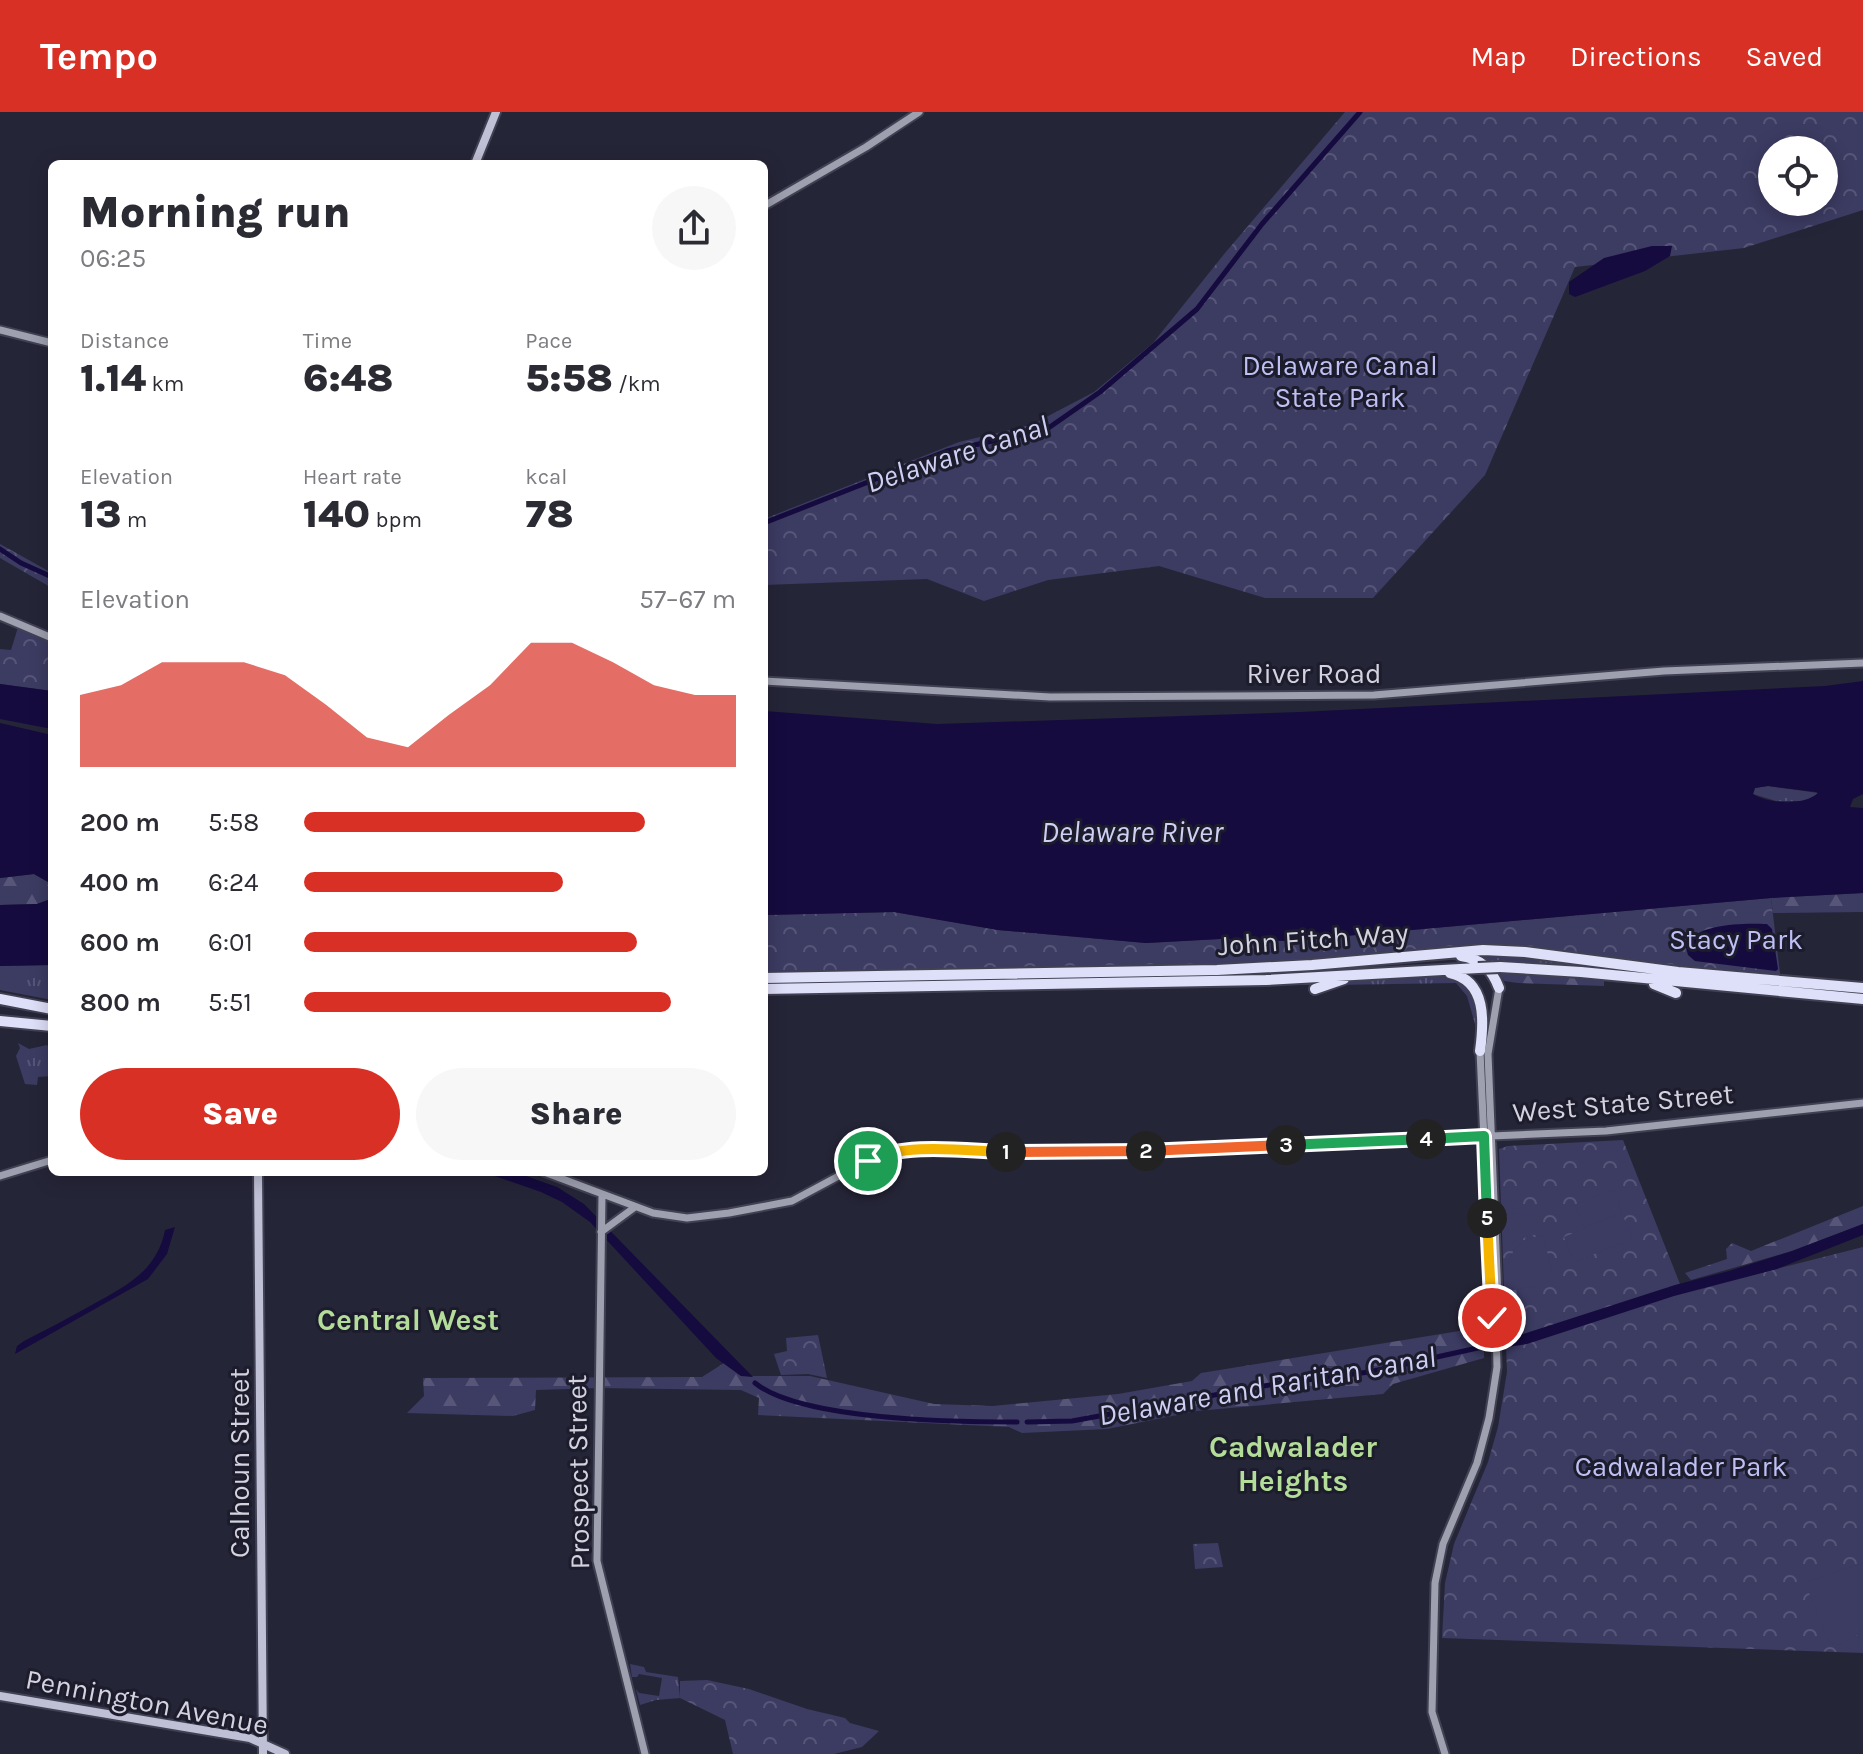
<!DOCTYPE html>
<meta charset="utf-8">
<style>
body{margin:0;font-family:Karla,sans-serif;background:#f7f7f7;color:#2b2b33;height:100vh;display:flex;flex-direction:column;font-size:30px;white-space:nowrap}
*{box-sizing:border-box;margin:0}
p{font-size:26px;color:#7c7c81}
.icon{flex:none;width:44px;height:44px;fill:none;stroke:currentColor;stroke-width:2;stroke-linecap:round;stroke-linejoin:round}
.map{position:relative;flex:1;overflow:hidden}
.details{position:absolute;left:48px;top:48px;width:720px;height:1016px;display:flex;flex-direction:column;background:#fff;border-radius:12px;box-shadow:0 4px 20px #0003}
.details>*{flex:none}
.buttons{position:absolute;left:1758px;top:24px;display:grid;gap:16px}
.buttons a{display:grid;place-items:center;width:80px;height:80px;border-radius:50%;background:#fff;box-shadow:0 4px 20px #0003;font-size:40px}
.pin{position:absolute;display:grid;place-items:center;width:68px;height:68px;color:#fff;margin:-34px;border:4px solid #fff;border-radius:50%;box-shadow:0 2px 8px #0007}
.km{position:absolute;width:40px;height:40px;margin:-20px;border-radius:50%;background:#222;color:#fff;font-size:22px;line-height:40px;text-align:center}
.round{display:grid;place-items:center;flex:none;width:84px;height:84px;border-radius:42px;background:#f7f7f7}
.overview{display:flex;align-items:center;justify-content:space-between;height:136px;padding:0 32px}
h1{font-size:44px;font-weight:800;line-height:60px}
.metrics{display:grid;grid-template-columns:repeat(3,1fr);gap:12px;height:136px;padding:8px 32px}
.metrics div{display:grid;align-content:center}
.metrics b{font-size:40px;font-weight:800}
.metrics small{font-size:22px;font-weight:400}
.metrics p{font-size:22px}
.chart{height:224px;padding:16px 32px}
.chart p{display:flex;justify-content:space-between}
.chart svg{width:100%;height:144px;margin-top:8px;fill:#d93025;opacity:.7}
.button{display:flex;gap:16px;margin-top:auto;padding:16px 32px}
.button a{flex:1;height:92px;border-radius:48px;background:#d93025;color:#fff;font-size:32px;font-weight:800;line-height:92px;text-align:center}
.button a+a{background:#f7f7f7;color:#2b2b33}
ul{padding:0 32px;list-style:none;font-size:26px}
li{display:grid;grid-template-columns:128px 96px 1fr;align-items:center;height:60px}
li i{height:20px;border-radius:10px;background:#d93025}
header{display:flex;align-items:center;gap:48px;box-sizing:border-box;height:112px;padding:0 40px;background:#d93025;color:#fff}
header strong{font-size:38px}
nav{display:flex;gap:44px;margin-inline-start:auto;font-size:28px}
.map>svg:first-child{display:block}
.grass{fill:url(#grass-tufts)}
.forest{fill:url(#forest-firs)}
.park{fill:url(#park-crowns);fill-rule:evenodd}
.pitch{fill:#3c3b62}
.water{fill:#150b3f;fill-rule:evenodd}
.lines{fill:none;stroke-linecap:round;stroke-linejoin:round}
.canal{stroke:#150b3f;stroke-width:5}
.secondary-casing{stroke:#414153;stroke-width:11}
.primary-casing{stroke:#414153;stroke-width:12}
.highway-casing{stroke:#414153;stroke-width:14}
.secondary{stroke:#9e9faf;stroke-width:7}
.primary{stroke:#bfc0d5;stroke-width:8}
.highway{stroke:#dedff8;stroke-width:10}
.highway-bridge-casing{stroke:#414153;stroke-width:14;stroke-linecap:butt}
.highway-bridge{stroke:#dedff8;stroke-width:10}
.split-1-casing{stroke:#fff;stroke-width:16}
.split-2-casing{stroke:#fff;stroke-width:16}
.split-3-casing{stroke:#fff;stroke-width:16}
.split-4-casing{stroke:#fff;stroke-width:16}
.split-5-casing{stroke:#fff;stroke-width:16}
.split-6-casing{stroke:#fff;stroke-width:16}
.split-1{stroke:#f5b400;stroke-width:10}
.split-2{stroke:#f0652b;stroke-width:10}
.split-3{stroke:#f0652b;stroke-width:10}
.split-4{stroke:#22a559;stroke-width:10}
.split-5{stroke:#22a559;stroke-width:10}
.split-6{stroke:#f5b400;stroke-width:10}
.labels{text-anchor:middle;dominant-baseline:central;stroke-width:6;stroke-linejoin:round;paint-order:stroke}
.park-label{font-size:28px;fill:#bebff3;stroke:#1c1c2d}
.street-label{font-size:28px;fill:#d2d3df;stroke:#1c1c2d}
.water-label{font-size:30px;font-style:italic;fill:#cecff3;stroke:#1c1c2d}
.neighbourhood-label{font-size:30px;font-weight:bold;fill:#b4dd9a;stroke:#1c1c2d}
</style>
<header>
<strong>Tempo</strong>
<nav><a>Map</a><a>Directions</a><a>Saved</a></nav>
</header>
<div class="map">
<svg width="1863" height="1642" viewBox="0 0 1863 1642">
<defs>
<pattern id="grass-tufts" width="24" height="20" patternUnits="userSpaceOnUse" patternTransform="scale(2)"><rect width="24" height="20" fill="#3c3b62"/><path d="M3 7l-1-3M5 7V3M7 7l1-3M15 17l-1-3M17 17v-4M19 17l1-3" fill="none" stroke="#575678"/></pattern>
<pattern id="forest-firs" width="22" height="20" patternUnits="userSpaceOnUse" patternTransform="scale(2)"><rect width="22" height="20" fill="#3c3b62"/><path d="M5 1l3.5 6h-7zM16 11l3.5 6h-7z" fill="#575678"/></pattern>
<pattern id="park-crowns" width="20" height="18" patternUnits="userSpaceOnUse" patternTransform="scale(2)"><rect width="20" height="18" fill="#3c3b62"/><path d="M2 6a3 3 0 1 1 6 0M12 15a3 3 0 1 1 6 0" fill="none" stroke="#575678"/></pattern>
</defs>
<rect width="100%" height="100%" fill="#252538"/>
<!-- grass -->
<path class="grass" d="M1768,674l50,7 -9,8h-33l-23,-7 2,-6z
M1479,843h37l347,37v3l-322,-31 -50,-1z
M52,853v35l-52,-10v-24z
M1440,864l17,2 18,15 4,45 -12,-42 -11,-13 -123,2 20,-6z
M18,931l11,6 18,-4 5,9v22l-14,1 -1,8 -12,-1 -9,-28 4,-8z
M630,1552l14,3 2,5 32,5 2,21 -24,2 -16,5 -4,-16 3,4 20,3 3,-18 -23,-4 -2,3h-5z"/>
<!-- forest -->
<path class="forest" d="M34,762l14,8v18l-11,4 -37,1v-27z
M1863,781v19l-90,1 -2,-15z
M1499,861l50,1 55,6v6l-86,-3 -14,-2z
M1863,1094v18l-71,27 -101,29 -6,-7 42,-14 -1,-10 6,-6 19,8z
M1484,1215v31l-91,26 -10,10 -186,17 -90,18 -85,4 -13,-6 -251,-12 1,-17 -18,-8 -143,-2 -62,2 -1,20 -22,6 -106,-3 17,-17 -1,-18 279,-1 22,-14 17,13h69l124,28 59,2 125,-12 74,-13 9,-8z"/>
<!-- park -->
<path class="park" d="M1345,0h518v98l-119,38 -169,19 -90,208 -112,123h-108l-106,-32 -111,14 -64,21 -57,-22 -163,6v-66l195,-77 72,-17 63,-33 59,-49 72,-90zM1772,38h52v52h-52z
M0,432l52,29v15l-52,-30z
M19,512l33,14v53l-52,-7v-35l11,1z
M1771,786l10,84 -277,-32 -192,15 -548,13v-63l130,-3 104,18 148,13 74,-4 69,2z
M1623,1028l57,144 65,-7 118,-30v406l-421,-15 3,-55 9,-39 34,-82 10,-35 9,-55 -8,-223 9,-3z
M818,1223l9,43 -19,-4 -27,1 -7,-21 13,-3 -1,-13z
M1218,1431l5,24 -28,2 -2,-25z
M707,1568l42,9 58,20 38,9 5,5 29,8 -17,16 -28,7h-101l-8,-34 -45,-22v-17z"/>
<!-- pitch -->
<path class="pitch" d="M1613,1077l9,23 -38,15 -9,-22z
M1528,1101l7,11 -1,11 -27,8v-29z
M1622,1101l10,26 -58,23 -10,-25z
M1543,1123l10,41 -5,7 -40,8c-1,-31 0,-49 35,-56z
M1863,1451v63l-7,10 -18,9 -9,-3 -24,-59z"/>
<!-- water -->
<path class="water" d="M1652,134h20l-2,10 -25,15 -70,26 -6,-3v-12l35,-24z
M1863,569v113l-10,5 -3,8 13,1v85l-92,5 -482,43 -69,-2 -74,4 -148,-13 -104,-18 -130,3v-204l173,13 363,-12 525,-26zM1768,674l48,6 2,1c-14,13 -50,11 -65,1l2,-6z
M0,572l52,7v38l-52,-10z
M0,611l52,12v230l-52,1v-61l37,-1 11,-4 2,-10 -2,-8 -14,-8 -34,4z
M1767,812l5,5 6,40 -2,2 -81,-10 -7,-6 -3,-11c15,-21 58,-21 82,-20z
M483,1060h32l42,15 27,17 169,173 -12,-1 -25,-18 -126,-136 -28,-20 -21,-10z
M1863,1112v11l-86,34 -103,27 -147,48 -40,6 -1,-8 37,-8 152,-49 54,-14 63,-20z
M175,1115l-8,27 -19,25 -133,75 2,-8 7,-5c22,-11 44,-23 66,-35 34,-19 67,-34 75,-76z"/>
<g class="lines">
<!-- canal -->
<path class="canal" d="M764,411l183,-72 100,-22 53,-37 97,-83 65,-85 98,-112
M0,437l21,14 31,14
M755,1271c46,37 201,39 262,39
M1027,1310l45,-1 203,-37 94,-12 122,-27"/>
<!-- secondary casing -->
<g class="secondary-casing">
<path id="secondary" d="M764,94l102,-59 53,-35
M0,218l52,13
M0,504l52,22
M764,569l286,16 324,-2 290,-24 199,-8
M1480,939l12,267 4,10
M544,1060l109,41 34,5 42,-5 63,-12 84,-45 20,-4 255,-1 455,-20 257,-28
M0,1064l52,-16
M602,1083l-5,366 48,193
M601,1120l34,-25
M1445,1642l-13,-42 3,-129 8,-39 34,-81 12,-45 8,-51 -1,-39 3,-6 -11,-268 11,-66"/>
</g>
<!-- primary casing -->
<g class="primary-casing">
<path id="primary" d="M475,52l21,-52
M258,1060l5,582
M0,1584l250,42 35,16"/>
</g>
<!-- highway casing -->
<g class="highway-casing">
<path id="highway" d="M1461,844c20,3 31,13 38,32
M1500,855l81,5 282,27
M1450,861c37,8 34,49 30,78
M764,866l453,-8 95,-5 171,-15 42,2 153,20 185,16
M1654,872l22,9
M764,877l502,-9 212,-12
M1315,877l29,-10
M0,887l52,10
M0,909l52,5"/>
</g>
<!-- secondary -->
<use href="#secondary" class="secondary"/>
<!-- primary -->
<use href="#primary" class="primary"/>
<!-- highway -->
<use href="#highway" class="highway"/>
<!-- highway-bridge casing -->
<g class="highway-bridge-casing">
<path id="highway-bridge" d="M1478,856l22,-1"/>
</g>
<!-- highway-bridge -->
<use href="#highway-bridge" class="highway-bridge"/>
</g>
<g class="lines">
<!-- split-1 casing -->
<g class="split-1-casing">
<path id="split-1" d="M868,1049c36,-19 98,-10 138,-9"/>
</g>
<!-- split-2 casing -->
<g class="split-2-casing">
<path id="split-2" d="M1006,1040l140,-1"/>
</g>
<!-- split-3 casing -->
<g class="split-3-casing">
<path id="split-3" d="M1146,1039l140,-6"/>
</g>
<!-- split-4 casing -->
<g class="split-4-casing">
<path id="split-4" d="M1286,1033l140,-6"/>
</g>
<!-- split-5 casing -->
<g class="split-5-casing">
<path id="split-5" d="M1426,1027l58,-3 3,82"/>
</g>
<!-- split-6 casing -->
<g class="split-6-casing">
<path id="split-6" d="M1487,1106l5,100"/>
</g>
<!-- split-1 -->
<use href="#split-1" class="split-1"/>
<!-- split-2 -->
<use href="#split-2" class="split-2"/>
<!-- split-3 -->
<use href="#split-3" class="split-3"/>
<!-- split-4 -->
<use href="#split-4" class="split-4"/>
<!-- split-5 -->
<use href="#split-5" class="split-5"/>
<!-- split-6 -->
<use href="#split-6" class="split-6"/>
</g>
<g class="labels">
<!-- park labels -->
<g class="park-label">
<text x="1340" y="253">Delaware Canal<tspan x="1340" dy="32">State Park</tspan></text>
<text x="1736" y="827">Stacy Park</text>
<text x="1681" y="1354">Cadwalader Park</text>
</g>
<!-- street labels -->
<g class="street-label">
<text x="1314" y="561">River Road</text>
<text transform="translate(1313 827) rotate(-4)">John Fitch Way</text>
<text transform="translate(1623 991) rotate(-5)">West State Street</text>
<text transform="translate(239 1351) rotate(-90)">Calhoun Street</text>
<text transform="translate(578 1360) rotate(-91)">Prospect Street</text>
<text transform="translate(147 1590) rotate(11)">Pennington Avenue</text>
</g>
<!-- water labels -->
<g class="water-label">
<text transform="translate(957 342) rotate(-18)">Delaware Canal</text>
<text x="1132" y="720">Delaware River</text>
<text transform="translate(1267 1274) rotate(-10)">Delaware and Raritan Canal</text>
</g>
<!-- neighbourhood labels -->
<g class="neighbourhood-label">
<text x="408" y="1208">Central West</text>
<text x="1293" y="1335">Cadwalader<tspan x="1293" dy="34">Heights</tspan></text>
</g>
</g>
</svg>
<div class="buttons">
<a><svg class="icon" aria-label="locate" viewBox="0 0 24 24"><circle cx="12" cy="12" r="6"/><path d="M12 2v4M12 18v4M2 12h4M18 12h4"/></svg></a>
</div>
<div class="pin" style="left:868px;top:1049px;background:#1e9e55"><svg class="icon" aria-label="arrive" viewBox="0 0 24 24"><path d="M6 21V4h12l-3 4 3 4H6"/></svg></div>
<div class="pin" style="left:1492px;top:1206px;background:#d93025"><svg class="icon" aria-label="check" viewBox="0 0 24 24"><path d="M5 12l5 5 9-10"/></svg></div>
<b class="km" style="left:1006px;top:1040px">1</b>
<b class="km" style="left:1146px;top:1039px">2</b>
<b class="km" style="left:1286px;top:1033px">3</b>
<b class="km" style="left:1426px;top:1027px">4</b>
<b class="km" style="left:1487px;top:1106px">5</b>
<section class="details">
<div class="overview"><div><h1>Morning run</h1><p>06:25</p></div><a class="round"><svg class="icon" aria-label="share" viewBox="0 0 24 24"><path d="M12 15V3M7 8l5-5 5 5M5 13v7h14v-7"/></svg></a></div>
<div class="metrics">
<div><p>Distance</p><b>1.14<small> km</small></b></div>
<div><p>Time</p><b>6:48</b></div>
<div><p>Pace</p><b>5:58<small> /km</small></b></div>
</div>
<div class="metrics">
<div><p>Elevation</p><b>13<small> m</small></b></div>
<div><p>Heart rate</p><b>140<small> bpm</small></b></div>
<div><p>kcal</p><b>78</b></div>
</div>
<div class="chart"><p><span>Elevation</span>57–67 m</p>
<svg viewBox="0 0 160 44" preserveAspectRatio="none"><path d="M0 44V22L10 19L20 12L30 12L40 12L50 16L60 25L70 35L80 38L90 28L100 19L110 6L120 6L130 12L140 19L150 22L160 22V44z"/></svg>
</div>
<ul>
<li><b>200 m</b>5:58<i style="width:79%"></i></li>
<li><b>400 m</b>6:24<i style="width:60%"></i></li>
<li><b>600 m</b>6:01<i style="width:77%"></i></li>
<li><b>800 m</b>5:51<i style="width:85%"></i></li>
</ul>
<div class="button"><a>Save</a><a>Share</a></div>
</section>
</div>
